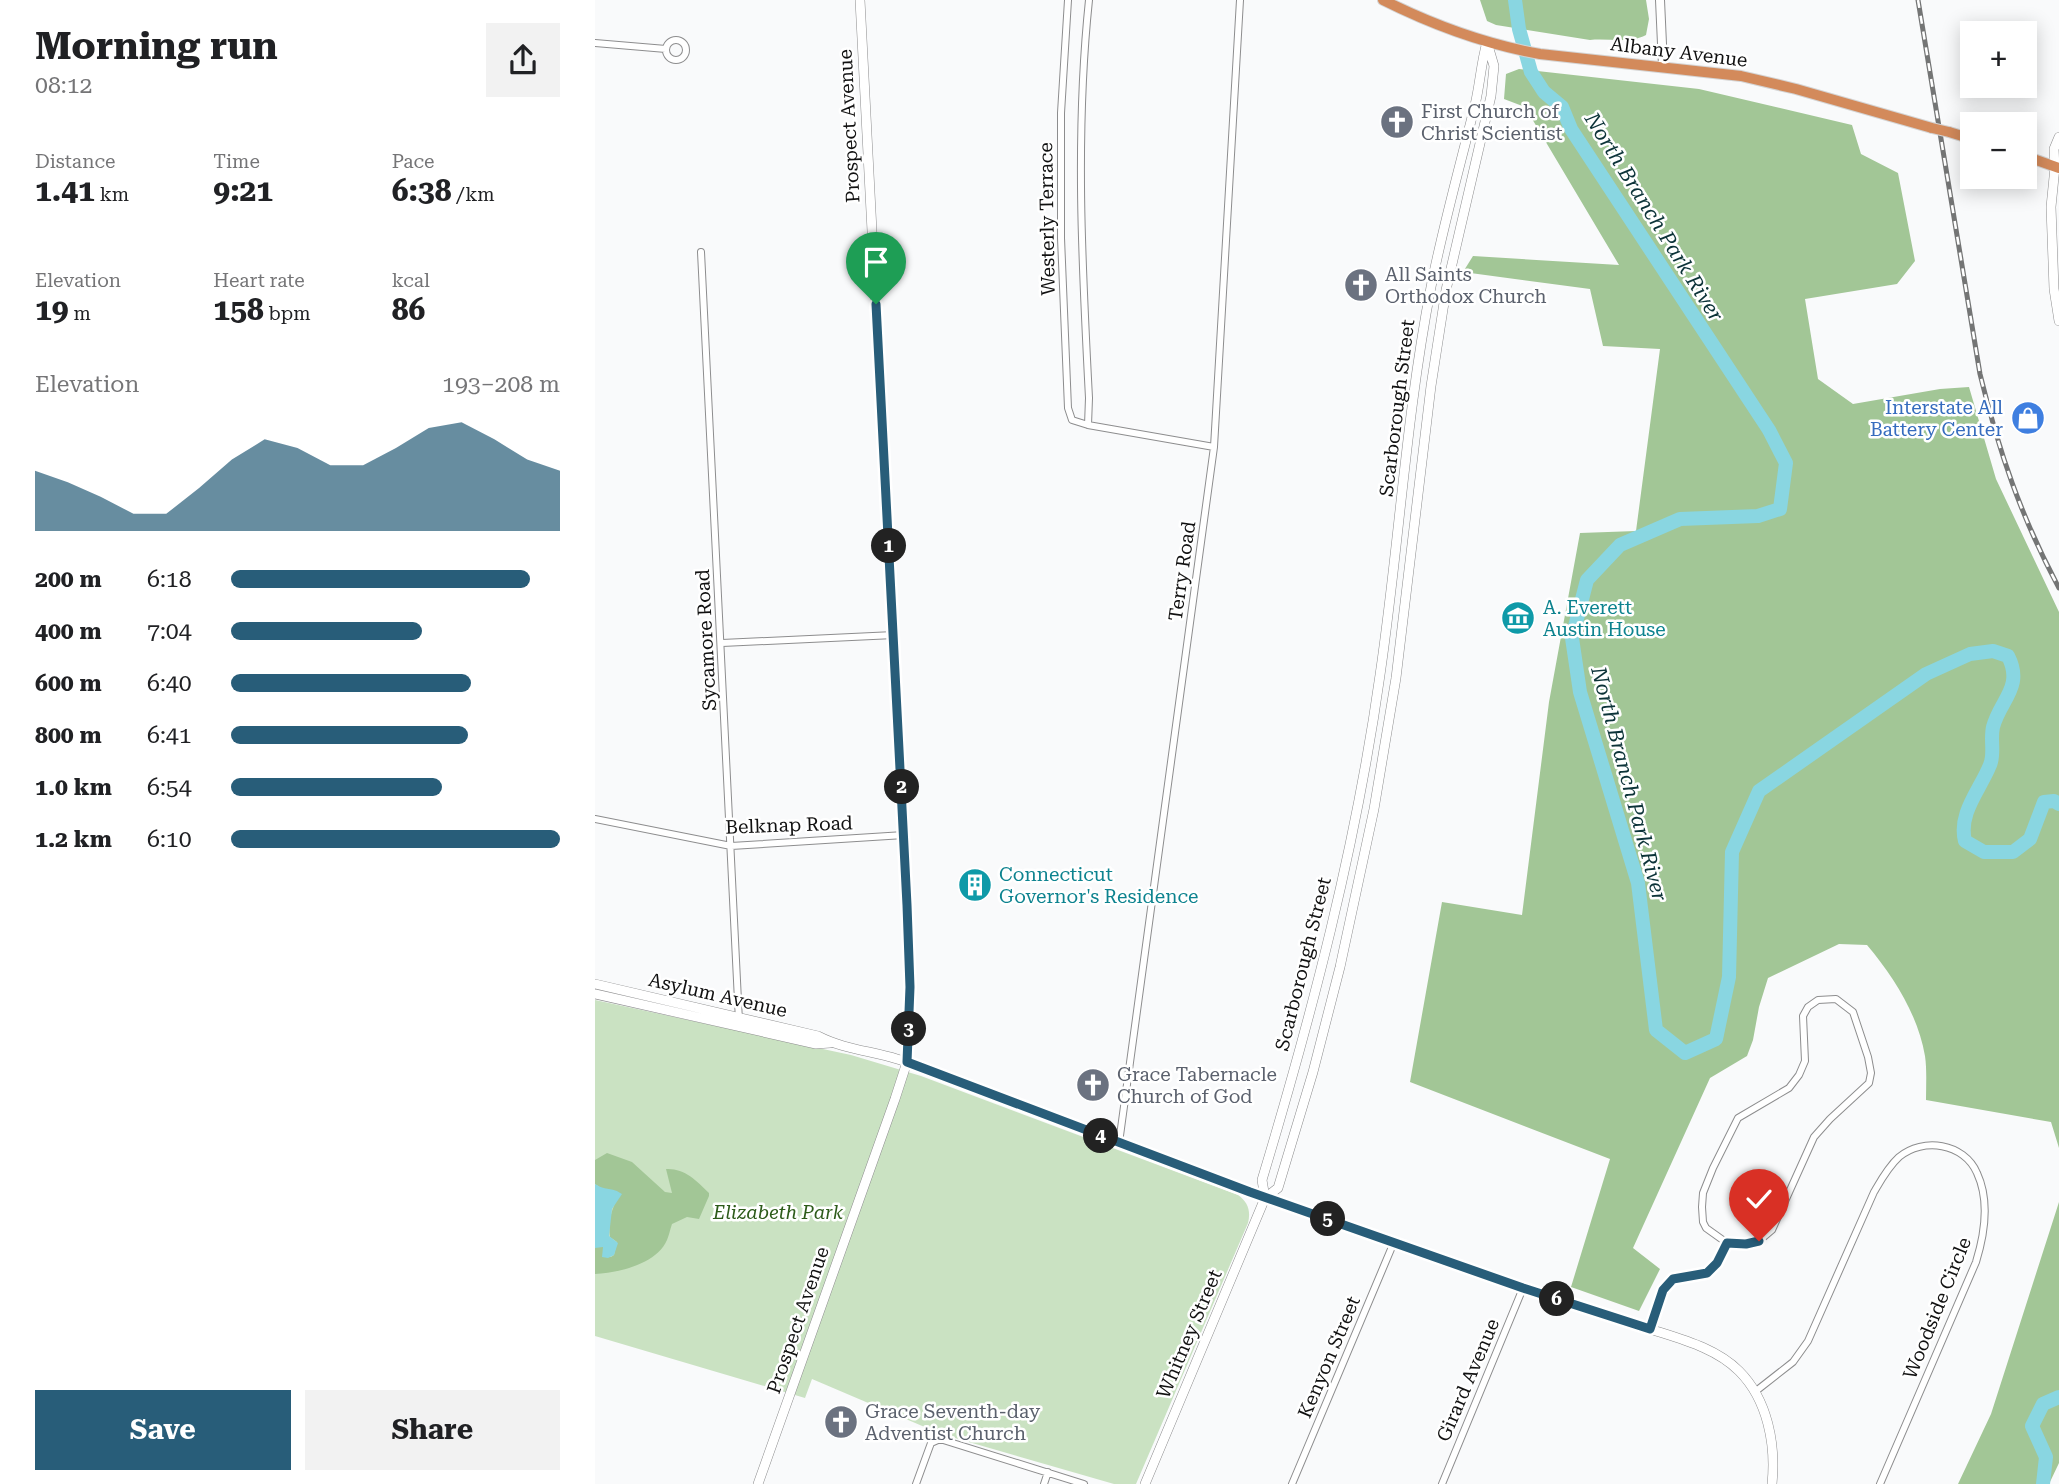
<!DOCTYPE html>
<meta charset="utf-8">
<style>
body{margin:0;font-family:"Roboto Serif",serif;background:#f2f2f2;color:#202124;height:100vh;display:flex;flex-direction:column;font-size:26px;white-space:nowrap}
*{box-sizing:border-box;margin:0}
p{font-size:23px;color:#757577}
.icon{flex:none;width:38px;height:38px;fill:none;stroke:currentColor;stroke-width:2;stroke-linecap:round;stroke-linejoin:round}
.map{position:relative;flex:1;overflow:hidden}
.sheet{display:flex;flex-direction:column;background:#fff;width:595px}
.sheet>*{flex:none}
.tools{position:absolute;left:1365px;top:21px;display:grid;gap:14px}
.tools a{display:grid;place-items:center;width:77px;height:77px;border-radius:0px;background:#fff;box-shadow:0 4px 18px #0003;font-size:35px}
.pin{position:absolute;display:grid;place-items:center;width:60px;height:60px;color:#fff;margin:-72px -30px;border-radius:50% 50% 50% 0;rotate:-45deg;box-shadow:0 0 7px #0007}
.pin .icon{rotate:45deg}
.km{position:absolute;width:35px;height:35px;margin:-18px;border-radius:50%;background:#222;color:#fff;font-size:19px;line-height:35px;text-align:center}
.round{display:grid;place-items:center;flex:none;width:74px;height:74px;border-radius:0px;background:#f2f2f2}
.summary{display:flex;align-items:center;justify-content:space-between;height:119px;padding:0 35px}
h1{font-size:38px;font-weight:700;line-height:52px}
.metrics{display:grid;grid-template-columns:repeat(3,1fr);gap:10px;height:119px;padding:7px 35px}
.metrics div{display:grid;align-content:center}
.metrics b{font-size:30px;font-weight:700}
.metrics small{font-size:19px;font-weight:400}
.metrics p{font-size:19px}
.chart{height:196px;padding:14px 35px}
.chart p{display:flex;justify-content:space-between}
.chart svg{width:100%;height:126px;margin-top:7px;fill:#285d79;opacity:.7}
.primary-button{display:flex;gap:14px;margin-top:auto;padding:14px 35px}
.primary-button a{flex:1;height:80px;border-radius:0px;background:#285d79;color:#fff;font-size:28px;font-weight:700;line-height:80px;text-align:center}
.primary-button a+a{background:#f2f2f2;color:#202124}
ul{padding:0 35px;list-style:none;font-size:23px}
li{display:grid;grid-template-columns:112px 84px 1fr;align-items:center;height:52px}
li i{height:18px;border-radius:9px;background:#285d79}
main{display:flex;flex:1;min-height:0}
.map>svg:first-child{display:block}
.green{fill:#cae2c2}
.forest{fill:#a2c696}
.water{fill:#89d6e1}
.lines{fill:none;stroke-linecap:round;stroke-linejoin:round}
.river{stroke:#89d6e1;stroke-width:14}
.minor-casing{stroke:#8d8d8e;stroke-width:8}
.tertiary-casing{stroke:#8d8d8e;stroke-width:10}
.secondary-casing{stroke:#8d8d8e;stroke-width:10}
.trunk-casing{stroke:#d4d4d4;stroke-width:12}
.minor{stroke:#fff;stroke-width:6}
.tertiary{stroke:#fff;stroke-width:8}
.secondary{stroke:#fff;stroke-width:9}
.trunk{stroke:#d38a5b;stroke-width:10}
.rail-casing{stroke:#747575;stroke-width:5}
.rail{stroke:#fff;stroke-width:2.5;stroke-dasharray:8;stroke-linecap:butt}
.trunk-bridge-casing{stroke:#d4d4d4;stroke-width:12;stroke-linecap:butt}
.trunk-bridge{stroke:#d38a5b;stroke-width:10}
.route-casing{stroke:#fff;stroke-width:14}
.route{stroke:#285d79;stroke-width:9}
.labels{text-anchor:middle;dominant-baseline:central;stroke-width:5;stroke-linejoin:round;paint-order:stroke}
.street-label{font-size:19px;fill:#111;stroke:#fff}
.worship-label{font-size:19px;fill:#5b616d;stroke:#fff;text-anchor:start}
.shop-label{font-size:19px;fill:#366cbe;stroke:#fff;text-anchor:end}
.culture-label{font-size:19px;fill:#0d838f;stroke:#fff;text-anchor:start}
.park-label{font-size:19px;font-style:italic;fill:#2d5b1a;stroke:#fff}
.water-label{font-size:21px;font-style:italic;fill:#0c3338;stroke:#fff}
</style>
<main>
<section class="sheet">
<div class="summary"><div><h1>Morning run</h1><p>08:12</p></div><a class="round"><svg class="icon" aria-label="share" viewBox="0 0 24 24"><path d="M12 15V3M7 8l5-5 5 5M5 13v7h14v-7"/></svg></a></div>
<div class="metrics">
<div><p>Distance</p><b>1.41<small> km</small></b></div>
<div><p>Time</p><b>9:21</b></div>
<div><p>Pace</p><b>6:38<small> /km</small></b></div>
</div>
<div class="metrics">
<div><p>Elevation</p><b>19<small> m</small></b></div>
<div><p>Heart rate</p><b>158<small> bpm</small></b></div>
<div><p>kcal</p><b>86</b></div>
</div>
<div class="chart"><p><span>Elevation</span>193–208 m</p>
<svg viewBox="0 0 160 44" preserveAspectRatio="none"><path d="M0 44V23L10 27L20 32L30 38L40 38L50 29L60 19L70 12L80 15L90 21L100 21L110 15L120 8L130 6L140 12L150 19L160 23V44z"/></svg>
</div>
<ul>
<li><b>200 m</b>6:18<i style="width:91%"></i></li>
<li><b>400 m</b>7:04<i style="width:58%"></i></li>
<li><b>600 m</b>6:40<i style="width:73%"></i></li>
<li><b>800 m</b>6:41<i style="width:72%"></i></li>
<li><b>1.0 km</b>6:54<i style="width:64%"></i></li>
<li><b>1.2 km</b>6:10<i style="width:100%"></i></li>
</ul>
<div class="primary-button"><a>Save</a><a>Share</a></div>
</section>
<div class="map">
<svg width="1464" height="1484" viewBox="0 0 1464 1484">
<rect width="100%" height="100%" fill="#f9fafb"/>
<!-- green -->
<path class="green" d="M0,1000l256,55 70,21 317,119c10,7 13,16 10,28l-112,261h-22l-173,-50 -129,-55 -7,19 -210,-62z"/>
<!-- forest -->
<path class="forest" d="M885,0h166l3,19 -3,16c-17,9 -37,3 -56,5l-94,-15 -9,-4z
M924,69l180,20 153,36 9,29 37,19 17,88 -18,23 -92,15 13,80 35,25 87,-15 29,-2 27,92 63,133v536l-8,-26 -125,-22c0,-14 1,-30 -1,-44 -7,-41 -31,-79 -58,-111l-28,-1 -71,34 -9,29 -6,33 -6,16 -37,22 -77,170 27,21 -21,42 -68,-24 39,-128 -200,-77 32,-180 80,13 27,-213 31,-169 56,-2 24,-182 -57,-3 -13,-57 -127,-17 10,-16 146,9 -94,-158 -21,-8 2,-25z
M12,1153l25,9 33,30 7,1 -6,-24c18,-1 30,11 43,24v3l-10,23 -12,-2 -15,7c-2,6 -3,11 -5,16 -10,24 -49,33 -72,34v-27h8l1,10h7l3,-2 3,-13 -7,-5c-2,-14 1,-26 7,-38l-22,-15v-24z
M1464,1202v261l-10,21h-91l33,-70z"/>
<!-- water -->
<path class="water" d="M0,1184c13,8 15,2 27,10l-10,15 -3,27 9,7 -4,12 -6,3 -6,-1 1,-10 -8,1z"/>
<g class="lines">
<!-- river -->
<path class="river" d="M920,0l4,29 12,43 13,20 18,15 9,22 198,301 17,33 -6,46 -22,7 -78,3 -60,26 -33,35 -15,58 8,54 58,191 18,147 29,23 31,-14 13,-62 3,-125 27,-61 167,-117 44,-20 23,-3 15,5c16,31 -8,44 -15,71 -3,13 2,27 -3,38 -10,25 -32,48 -25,76l19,11h29l17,-13 14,-37 10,-1 5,3
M1448,1484l3,-27 -14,-31 11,-22 16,-7"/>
<!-- minor casing -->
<g class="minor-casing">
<path id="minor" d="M473,0l-7,113v125l7,170 4,12 16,5 126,22
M71 50a10 10 0 1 1 20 0a10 10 0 1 1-20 0Z
M0,43l71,6
M106,252l38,769
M493,425l1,-27c-7,-133 -14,-265 0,-398
M127,643l172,-8
M0,819l136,27 173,-11
M524,1143l95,-696 26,-447
M1054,1329l14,-39 10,-11 34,-6 10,-10 10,-20 19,1 13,-3 13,-11 42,-93 16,-18 39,-36 2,-10 -3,-16 -15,-45 -17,-13 -18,1 -10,7 -5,9 2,45 -6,14 -10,13 -51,30 -25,50 -10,25 -1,14 1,15 3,6 21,15
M1161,1391l37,-29 15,-21 66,-149c7,-12 14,-25 25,-35 24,-20 65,-14 78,16 13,28 8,60 -1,89l-96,222
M321,1484l15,-41 9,-4 144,45
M449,1484l4,-12
M697,1484l102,-242
M847,1484l81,-196"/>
</g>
<!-- tertiary casing -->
<g class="tertiary-casing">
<path id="tertiary" d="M1065,0l3,66"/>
</g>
<!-- secondary casing -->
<g class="secondary-casing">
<path id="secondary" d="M1464,137l-5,12 1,18 -4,40 3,82 5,32
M0,984l223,52c25,13 53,15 79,23 30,9 59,22 89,33 178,68 356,134 537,196 40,13 81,26 121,39 32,11 70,19 95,44 29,29 37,74 33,113
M0,994l221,50 14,-1
M670,1198l-3,-18c50,-166 94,-334 118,-505 19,-129 26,-260 51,-388 12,-61 29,-121 44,-182 5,-21 6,-42 12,-63
M163,1484l137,-385 12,-37 2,-25 -2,-132 -47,-905
M550,1484l120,-286 13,-10 35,-116 27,-105 34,-158 22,-131 35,-292 15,-96 45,-194 3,-30 -7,-24"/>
</g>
<!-- trunk casing -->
<g class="trunk-casing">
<path id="trunk" d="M788,0c50,25 101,44 157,54l201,22 55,13 136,39
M1354,132l23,7
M1430,156l34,12"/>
</g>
<!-- minor -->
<use href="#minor" class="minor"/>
<!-- tertiary -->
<use href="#tertiary" class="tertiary"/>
<!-- secondary -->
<use href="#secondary" class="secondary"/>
<!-- trunk -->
<use href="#trunk" class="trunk"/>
<!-- rail casing -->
<g class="rail-casing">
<path id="rail" d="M1323,0l62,374c19,78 41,143 79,214"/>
</g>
<!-- rail -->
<use href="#rail" class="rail"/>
<!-- trunk-bridge casing -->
<g class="trunk-bridge-casing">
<path id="trunk-bridge" d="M1337,128l17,4"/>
</g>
<!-- trunk-bridge -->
<use href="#trunk-bridge" class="trunk-bridge"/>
</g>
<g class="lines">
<!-- route casing -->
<g class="route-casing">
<path id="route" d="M281,304l31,601 3,82 -3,75 343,130 273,96 127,41 13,-39 10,-11 34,-6 10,-10 10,-20 19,1 13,-3"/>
</g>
<!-- route -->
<use href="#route" class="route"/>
</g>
<!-- icons -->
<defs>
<g id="church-disc" transform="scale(1.75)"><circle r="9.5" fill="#6b7280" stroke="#fff"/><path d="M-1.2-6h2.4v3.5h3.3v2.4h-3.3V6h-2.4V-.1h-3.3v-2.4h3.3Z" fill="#fff"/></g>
<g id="shop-disc" transform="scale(1.75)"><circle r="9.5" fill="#3f7fe0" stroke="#fff"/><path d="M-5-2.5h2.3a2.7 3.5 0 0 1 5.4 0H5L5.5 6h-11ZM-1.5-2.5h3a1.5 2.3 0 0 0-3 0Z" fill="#fff"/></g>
<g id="museum-disc" transform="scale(1.75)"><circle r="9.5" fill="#0f9aa8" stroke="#fff"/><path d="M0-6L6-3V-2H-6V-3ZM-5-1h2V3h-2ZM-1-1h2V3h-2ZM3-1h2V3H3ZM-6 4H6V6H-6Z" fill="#fff"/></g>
<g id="building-disc" transform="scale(1.75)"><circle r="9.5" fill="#0f9aa8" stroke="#fff"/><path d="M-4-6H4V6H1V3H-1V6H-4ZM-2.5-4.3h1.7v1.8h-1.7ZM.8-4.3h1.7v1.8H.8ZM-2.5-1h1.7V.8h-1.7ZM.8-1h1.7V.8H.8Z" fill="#fff"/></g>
</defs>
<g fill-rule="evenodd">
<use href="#church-disc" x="802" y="122"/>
<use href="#church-disc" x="766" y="285"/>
<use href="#shop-disc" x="1433" y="418"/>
<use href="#museum-disc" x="923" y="618"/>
<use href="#building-disc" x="380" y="885"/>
<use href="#church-disc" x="498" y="1085"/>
<use href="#church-disc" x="246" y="1422"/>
</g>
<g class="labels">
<!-- street labels -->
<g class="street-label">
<text transform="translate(1084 52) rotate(7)">Albany Avenue</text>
<text transform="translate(254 126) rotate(-93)">Prospect Avenue</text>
<text transform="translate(452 219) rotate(-91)">Westerly Terrace</text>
<text transform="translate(802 408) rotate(-83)">Scarborough Street</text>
<text transform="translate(587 571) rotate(-82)">Terry Road</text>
<text transform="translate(111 640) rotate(-93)">Sycamore Road</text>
<text transform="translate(194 825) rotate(-2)">Belknap Road</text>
<text transform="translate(708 964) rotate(-76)">Scarborough Street</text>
<text transform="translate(123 995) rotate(13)">Asylum Avenue</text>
<text transform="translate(1342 1308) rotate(-68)">Woodside Circle</text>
<text transform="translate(203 1320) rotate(-71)">Prospect Avenue</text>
<text transform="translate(594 1334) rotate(-67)">Whitney Street</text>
<text transform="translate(734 1357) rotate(-67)">Kenyon Street</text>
<text transform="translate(873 1380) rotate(-67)">Girard Avenue</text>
</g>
<!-- worship labels -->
<g class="worship-label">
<text x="826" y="111">First Church of<tspan x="826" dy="22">Christ Scientist</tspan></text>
<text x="790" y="274">All Saints<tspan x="790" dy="22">Orthodox Church</tspan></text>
<text x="522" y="1074">Grace Tabernacle<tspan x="522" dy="22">Church of God</tspan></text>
<text x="270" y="1411">Grace Seventh-day<tspan x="270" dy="22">Adventist Church</tspan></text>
</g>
<!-- shop labels -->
<g class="shop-label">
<text x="1408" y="407">Interstate All<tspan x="1408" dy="22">Battery Center</tspan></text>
</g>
<!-- culture labels -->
<g class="culture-label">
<text x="948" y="607">A. Everett<tspan x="948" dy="22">Austin House</tspan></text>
<text x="404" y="874">Connecticut<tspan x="404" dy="22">Governor's Residence</tspan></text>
</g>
<!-- park labels -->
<g class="park-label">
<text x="183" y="1212">Elizabeth Park</text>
</g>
<!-- water labels -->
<g class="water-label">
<text transform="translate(1059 217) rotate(58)">North Branch Park River</text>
<text transform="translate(1034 784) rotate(75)">North Branch Park River</text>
</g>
</g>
</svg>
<div class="tools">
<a>+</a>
<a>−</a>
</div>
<div class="pin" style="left:281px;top:304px;background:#1e9e55"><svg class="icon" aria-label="arrive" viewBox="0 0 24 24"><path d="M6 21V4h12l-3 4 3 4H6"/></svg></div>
<div class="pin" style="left:1164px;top:1241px;background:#d93025"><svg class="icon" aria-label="check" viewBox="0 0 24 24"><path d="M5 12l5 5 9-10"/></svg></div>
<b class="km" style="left:294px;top:546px">1</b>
<b class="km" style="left:307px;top:787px">2</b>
<b class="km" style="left:314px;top:1029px">3</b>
<b class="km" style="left:506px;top:1136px">4</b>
<b class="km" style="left:733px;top:1219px">5</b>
<b class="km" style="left:962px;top:1299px">6</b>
</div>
</main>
